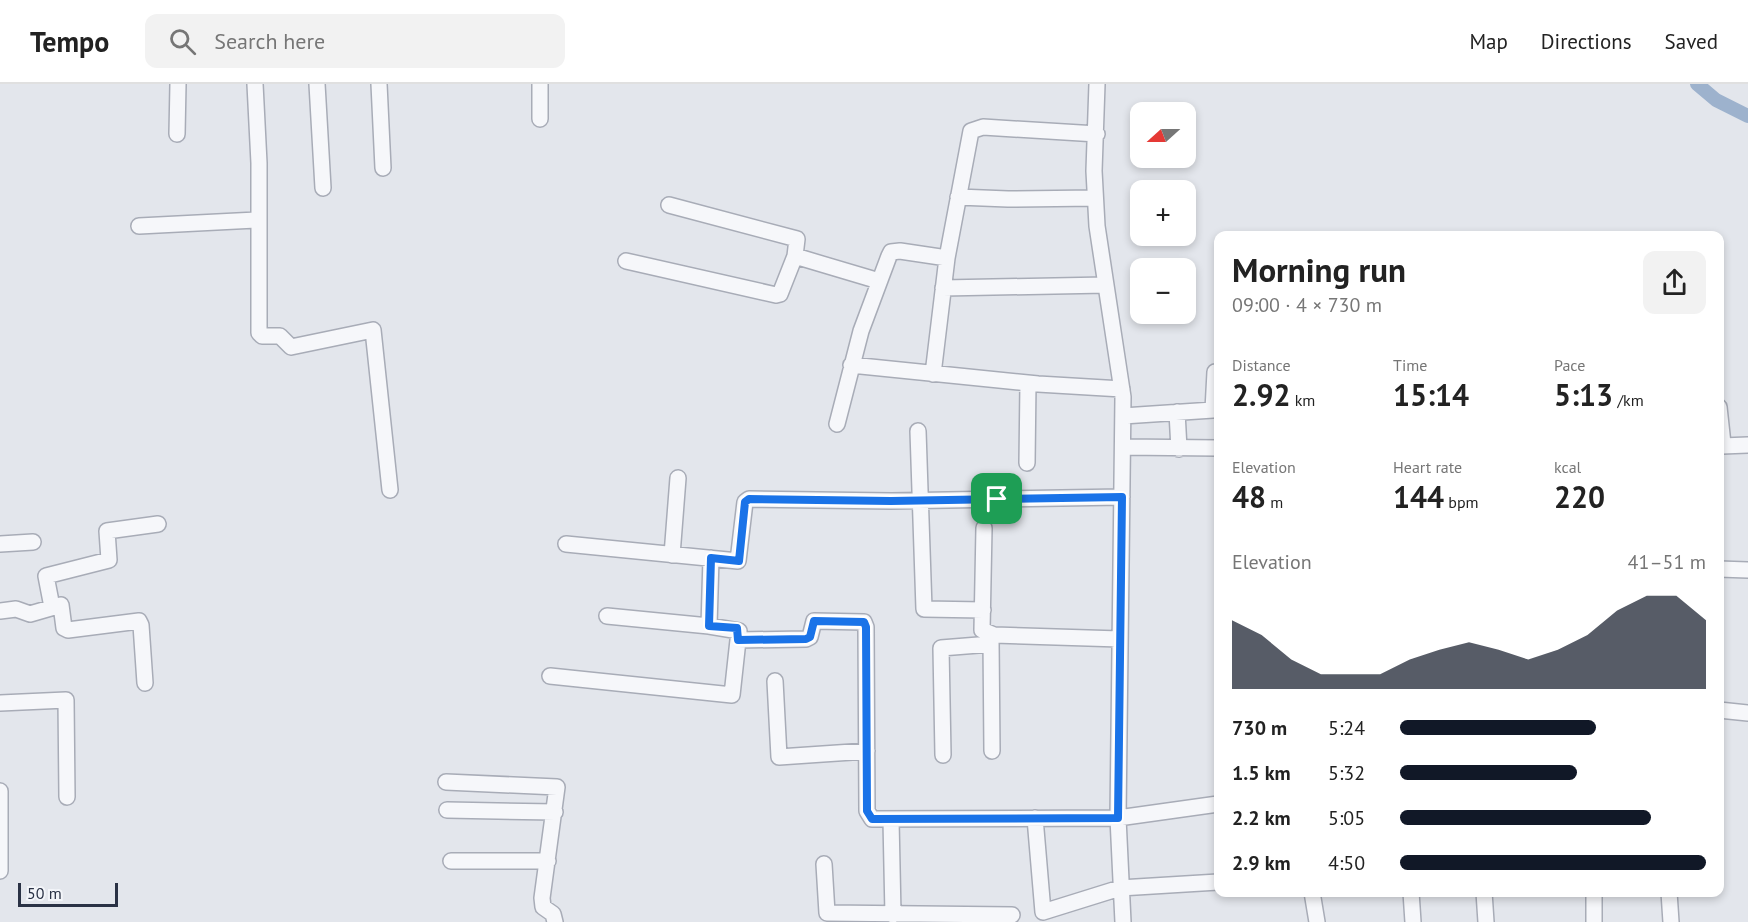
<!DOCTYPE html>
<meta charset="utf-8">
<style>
body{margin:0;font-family:"PT Sans",sans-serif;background:#f2f2f2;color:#222;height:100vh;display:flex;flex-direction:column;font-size:22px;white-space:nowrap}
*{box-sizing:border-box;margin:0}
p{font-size:20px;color:#767676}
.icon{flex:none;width:33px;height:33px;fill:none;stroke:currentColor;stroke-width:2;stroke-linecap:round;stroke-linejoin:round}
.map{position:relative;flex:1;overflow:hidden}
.sheet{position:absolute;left:1214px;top:147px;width:510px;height:666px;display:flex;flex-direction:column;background:#fff;border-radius:12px;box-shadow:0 3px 9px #0003}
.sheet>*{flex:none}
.needle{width:39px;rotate:249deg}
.fabs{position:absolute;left:1130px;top:18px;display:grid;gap:12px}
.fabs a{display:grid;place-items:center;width:66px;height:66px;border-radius:12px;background:#fff;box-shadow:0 3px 9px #0003;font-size:30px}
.scale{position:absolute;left:18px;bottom:15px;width:100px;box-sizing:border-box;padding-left:6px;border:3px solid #2a3245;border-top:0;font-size:16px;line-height:21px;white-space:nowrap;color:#2a3245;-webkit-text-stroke:4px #f3f5f9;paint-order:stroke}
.pin{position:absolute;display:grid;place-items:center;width:51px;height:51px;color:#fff;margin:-26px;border-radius:12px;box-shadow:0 3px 9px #0006}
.round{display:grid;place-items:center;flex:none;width:63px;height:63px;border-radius:12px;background:#f2f2f2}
.headline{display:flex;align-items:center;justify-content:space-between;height:102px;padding:0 18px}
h1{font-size:33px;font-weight:600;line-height:45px}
.figures{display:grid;grid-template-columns:repeat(3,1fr);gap:9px;height:102px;padding:6px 18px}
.figures div{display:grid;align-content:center}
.figures b{font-size:30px;font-weight:600}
.figures small{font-size:16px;font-weight:400}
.figures p{font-size:16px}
.chart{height:168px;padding:12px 18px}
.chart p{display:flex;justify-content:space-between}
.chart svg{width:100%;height:108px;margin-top:6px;fill:#111827;opacity:.7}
ul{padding:0 18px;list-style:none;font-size:20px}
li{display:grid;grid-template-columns:96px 72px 1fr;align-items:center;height:45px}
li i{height:15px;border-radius:8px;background:#111827}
header{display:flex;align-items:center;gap:36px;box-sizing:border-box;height:84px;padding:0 30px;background:#fff;border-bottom:2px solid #e0e0e0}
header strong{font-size:28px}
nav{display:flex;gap:33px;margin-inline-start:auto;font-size:21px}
.search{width:420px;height:54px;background:#f2f2f2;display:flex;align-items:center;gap:15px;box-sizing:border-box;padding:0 21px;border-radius:12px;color:#767676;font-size:22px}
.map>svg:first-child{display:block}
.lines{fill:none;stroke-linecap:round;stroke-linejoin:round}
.canal{stroke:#9db2cd;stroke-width:14}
.minor-casing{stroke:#a8acb7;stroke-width:18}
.minor{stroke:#f6f7fa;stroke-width:15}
.route-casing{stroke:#fff;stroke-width:12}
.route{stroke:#1a73e8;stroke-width:8}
</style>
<header>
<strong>Tempo</strong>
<div class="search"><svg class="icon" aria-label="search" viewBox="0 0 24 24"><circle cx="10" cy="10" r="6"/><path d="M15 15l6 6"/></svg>Search here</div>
<nav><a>Map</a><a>Directions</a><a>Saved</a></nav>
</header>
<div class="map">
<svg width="1748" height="838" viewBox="0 0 1748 838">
<rect width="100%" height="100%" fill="#e3e6ec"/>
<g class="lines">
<!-- canal -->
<path class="canal" d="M1697,0l19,16 32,16"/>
<!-- minor casing -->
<g class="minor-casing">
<path id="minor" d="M255,0l4,79v170l3,3h18l11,11 82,-17 17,160
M317,0l6,104
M379,0l4,84
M1097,0l-3,87 3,55 26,171 -5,421 5,104
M540,35v-35
M177,50l1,-50
M958,113l50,2 87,-1
M669,121l128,34 -2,17
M139,142l119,-6
M626,177l150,34 4,-1 15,-38 84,25
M943,204l163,-3
M851,281l187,19 84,5
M933,290l14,-116 24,-127 12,-4 114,7
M1719,323l4,37 -4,3
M1177,328l2,37
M1123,332l90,-6 2,-38
M837,340l24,-93 28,-75 2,-4 9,-1 47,7
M918,347l6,178 59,1
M1722,362l26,-1
M1123,363l95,1
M1027,379l1,-80
M984,444l-2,102 12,5
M0,460l33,-2
M566,460l172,17 7,-59 4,-3 142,2 231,-4
M672,471l6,-77
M1719,485l29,1
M52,523l-6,-31 63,-16 -2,-29 51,-7
M0,527l16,-2 14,5 31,-9 3,23 4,2 71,-9 2,4 4,58
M607,532l102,10
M738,556l68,-1 4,-2 4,-16 50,1 2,5 1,184 5,8 246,-1 100,-14
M550,592l182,19 7,-64 -30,-5 2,-68
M775,597l4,76 88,-6
M0,619l66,-3 1,97
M1719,626l29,3
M992,667l-1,-111 3,-5 126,4
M943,671l-2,-107 50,-4
M446,698l111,5 -15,111 1,9 10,7 2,8
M0,707v80
M447,726l108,2
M1035,734l8,94 77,-24 98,-6
M891,736l2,95
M451,777h97
M824,780l3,49 185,2
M1312,808l5,30
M1411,808l2,30
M1484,808l2,30
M1594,808v30
M1669,808l2,30"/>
</g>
<!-- minor -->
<use href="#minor" class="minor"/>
</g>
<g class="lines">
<!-- route casing -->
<g class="route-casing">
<path id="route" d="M1122,413l-4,321 -246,1 -5,-8 -1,-184 -2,-5 -50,-1 -4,16 -4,2 -68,1 -1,-12 -28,-2 2,-68 28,3 6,-59 4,-3 142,2z"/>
</g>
<!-- route -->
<use href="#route" class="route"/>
</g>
</svg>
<div class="fabs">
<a><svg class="needle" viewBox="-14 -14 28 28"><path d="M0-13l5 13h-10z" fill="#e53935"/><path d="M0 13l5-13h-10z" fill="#767676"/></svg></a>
<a>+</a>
<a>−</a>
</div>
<div class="scale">50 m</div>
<div class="pin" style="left:997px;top:415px;background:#1e9e55"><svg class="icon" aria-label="arrive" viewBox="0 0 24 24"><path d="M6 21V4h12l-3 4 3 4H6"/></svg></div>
<section class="sheet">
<div class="headline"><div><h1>Morning run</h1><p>09:00 · 4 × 730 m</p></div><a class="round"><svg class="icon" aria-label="share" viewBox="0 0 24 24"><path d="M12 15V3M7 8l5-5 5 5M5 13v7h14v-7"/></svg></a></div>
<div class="figures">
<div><p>Distance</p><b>2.92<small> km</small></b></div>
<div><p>Time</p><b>15:14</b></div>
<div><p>Pace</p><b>5:13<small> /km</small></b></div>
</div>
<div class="figures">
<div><p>Elevation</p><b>48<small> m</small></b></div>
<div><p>Heart rate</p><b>144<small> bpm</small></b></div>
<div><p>kcal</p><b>220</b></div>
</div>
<div class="chart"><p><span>Elevation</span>41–51 m</p>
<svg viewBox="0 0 160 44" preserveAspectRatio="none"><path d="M0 44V16L10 22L20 32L30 38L40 38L50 38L60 32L70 28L80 25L90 28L100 32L110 28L120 22L130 12L140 6L150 6L160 16V44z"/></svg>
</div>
<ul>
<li><b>730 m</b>5:24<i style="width:64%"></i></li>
<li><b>1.5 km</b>5:32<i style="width:58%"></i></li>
<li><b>2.2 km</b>5:05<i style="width:82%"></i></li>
<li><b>2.9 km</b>4:50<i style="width:100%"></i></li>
</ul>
</section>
</div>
